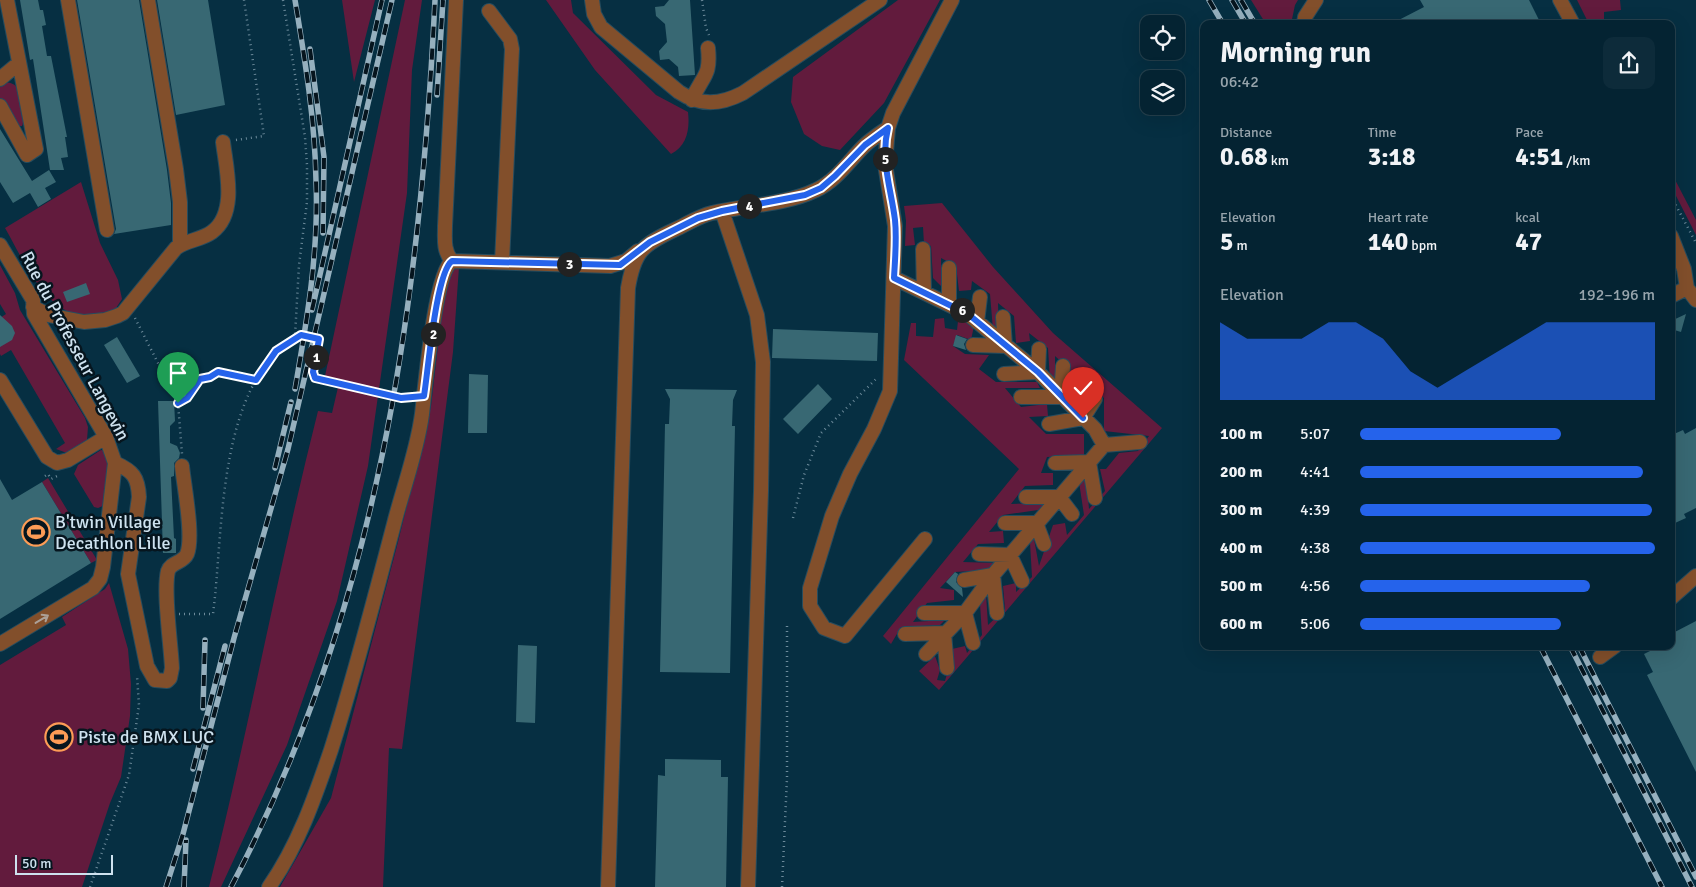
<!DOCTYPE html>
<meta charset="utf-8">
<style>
body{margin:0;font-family:Signika,sans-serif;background:#0d2b3a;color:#f1f3f6;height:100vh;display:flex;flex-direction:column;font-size:19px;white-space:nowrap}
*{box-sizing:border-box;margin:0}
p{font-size:16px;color:#97a4ac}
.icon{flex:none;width:28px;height:28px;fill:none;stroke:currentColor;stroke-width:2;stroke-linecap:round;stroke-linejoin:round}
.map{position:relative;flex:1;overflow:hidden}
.side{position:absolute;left:1200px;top:20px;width:475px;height:630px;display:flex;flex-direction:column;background:#042332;border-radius:10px;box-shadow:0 5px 20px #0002,0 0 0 1px #25404d}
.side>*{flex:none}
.controls{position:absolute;left:1140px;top:15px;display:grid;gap:10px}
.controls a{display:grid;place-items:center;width:45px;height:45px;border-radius:10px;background:#042332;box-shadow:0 5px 20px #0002,0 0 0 1px #25404d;font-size:25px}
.scale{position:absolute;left:15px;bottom:12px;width:98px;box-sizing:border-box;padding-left:5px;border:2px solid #cee2ef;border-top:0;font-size:14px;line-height:18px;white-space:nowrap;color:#cee2ef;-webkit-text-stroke:4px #06151e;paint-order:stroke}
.pin{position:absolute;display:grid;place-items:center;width:42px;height:42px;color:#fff;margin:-51px -21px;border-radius:50% 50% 50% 0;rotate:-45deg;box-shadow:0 0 5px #0007}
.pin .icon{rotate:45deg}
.km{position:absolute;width:25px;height:25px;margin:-12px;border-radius:50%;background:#222;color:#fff;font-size:14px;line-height:25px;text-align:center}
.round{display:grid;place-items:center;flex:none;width:52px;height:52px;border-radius:10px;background:#0d2b3a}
.overview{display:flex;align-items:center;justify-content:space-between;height:85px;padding:0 20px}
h1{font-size:28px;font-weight:800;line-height:38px}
.stats{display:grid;grid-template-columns:repeat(3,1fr);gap:8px;height:85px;padding:5px 20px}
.stats div{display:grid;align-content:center}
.stats b{font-size:25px;font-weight:800}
.stats small{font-size:14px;font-weight:400}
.stats p{font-size:14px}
.chart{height:140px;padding:10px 20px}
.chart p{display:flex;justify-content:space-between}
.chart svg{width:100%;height:90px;margin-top:5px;fill:#2563eb;opacity:.7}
ul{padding:0 20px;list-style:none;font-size:16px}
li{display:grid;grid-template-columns:80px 60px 1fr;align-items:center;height:38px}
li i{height:12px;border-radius:6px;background:#2563eb}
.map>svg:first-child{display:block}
.green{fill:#621b3d}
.building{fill:#386873}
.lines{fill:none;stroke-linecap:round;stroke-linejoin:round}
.minor-casing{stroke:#264c5e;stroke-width:16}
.path{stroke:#6c8a9a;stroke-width:2.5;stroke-dasharray:1 4;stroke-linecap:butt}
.minor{stroke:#824f2b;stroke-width:14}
.rail-casing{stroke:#96b0be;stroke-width:5.5}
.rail{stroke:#06151e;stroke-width:4;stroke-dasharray:11;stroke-linecap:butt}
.oneway{stroke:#aca097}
.route-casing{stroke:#fff;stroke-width:10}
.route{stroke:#2563eb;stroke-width:6}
.labels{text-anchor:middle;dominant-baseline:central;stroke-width:5;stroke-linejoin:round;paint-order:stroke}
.street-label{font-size:18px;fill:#cee2ef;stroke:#06151e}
.poi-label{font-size:18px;fill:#cee2ef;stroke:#06151e;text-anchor:start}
</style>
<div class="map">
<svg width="1696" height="887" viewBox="0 0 1696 887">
<rect width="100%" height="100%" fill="#062f42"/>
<!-- green -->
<path class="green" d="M342,0h33l-21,82z
M405,0h17l-10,70 -5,123 -39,273 -31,135 -50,144 -66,142h-12c40,-158 69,-318 109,-476l14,2 7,-30 -14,-7z
M546,0h25l2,13 83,82 32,17c2,17 -1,34 -17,42l-76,-84z
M898,0h42l-56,103 -44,47 -18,-4 -18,-12 -13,-32 2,-25z
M1251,0h47l-3,5 -4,19h-25z
M1577,0h43l1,10 -17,2v9l23,3h-38z
M6,82c5,1 9,2 11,6 5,8 9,31 5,38h-5l-17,-27v-14z
M1671,172l25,48v15l-25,-49z
M81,182l19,61 18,37 4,19 -6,9c-60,31 -87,-38 -111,-80z
M942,203l51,64 60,66 109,95 -223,262 -20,-19 16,-15 5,14 -3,10 8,1 3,-11 5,-4 -1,-17 13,-3 2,7 15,-18 -2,-31 6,-10 2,31 17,-16 -2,-23 13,-3v9l16,-15 -2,-34 4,-4 5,27 14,-41 12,-2 2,12 17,-20 -5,-33 7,-7 3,34 16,-18 -5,-22h6l13,-16 19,-2 11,-15 -45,-5v-33l-17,-13 -3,7 -12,-1 -3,-22 -14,-13v30l-5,-5 -2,-33 -19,-15 1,8 -14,2 -2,-27 -16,-13 1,33 -6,-6 -3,-36 -18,-13 -1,9 -12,1 -3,-25 -15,-8v28l-8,-8 -2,-32 -7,-2 -1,-17 -10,1 2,17 -10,1 1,-25 -2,-15z
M0,265l15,28 5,17 65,108 3,9 -1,13 -20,13 -11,-4 9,-6 -54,-93 -10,6 -1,-2v-36l6,-4 -6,-10z
M459,267l-6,85 -51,397 -13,-1 -6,139h-103l51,-89 67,-256 33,-136 14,-121 6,-15z
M944,318l1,10 12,2 1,-9h9l7,5 -3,14 -14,-5 -4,11 12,8 24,1 -10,14 17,13h41l3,6h-35l16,19 26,-3 1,12 -19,1 17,17h38v21l-37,2 -6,16h12v12l-28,1 -14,18 34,-1 -7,7 -35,5 -14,17 14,-1 1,12 -26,1 -15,18 33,1 -7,7 -34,2 -15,16 14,2v10l-27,3 -14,19 32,-2 -5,5 -39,2 -10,17 -8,-8 136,-167 -115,-109 7,-37h5v13l17,1 2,-18z
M101,450l4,1 5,10 -5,44 -7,3 -4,-1 -20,-33 4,-9z
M48,478l49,82 -6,3 -49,-81z
M109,583l19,66 3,35 -1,32 -9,61 -11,26 -28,84h-82v-222l66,-40 -4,-8 43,-28z"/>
<!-- building -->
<path class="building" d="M20,0h18l2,10h3l3,15 -4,1 5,30h4l16,81h-2l3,20 -7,1 3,12h-14l-17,-111 -3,1z
M77,0h62l28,170 4,33v22l-57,9 2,-5z
M157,0h51l17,105 -49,10z
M669,0h21l5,75 -16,1 -1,-9 -9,-8 -9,1 -1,-9 8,-9 -2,-18 -9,-8 -1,-9 9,-1z
M1420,0h109l12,24h-150l33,-17z
M0,129l32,52 17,-11 7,12 -11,6 6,11 -13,8 -8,-14 -17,10 -13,-21z
M86,283l4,11 -23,8 -4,-10z
M1686,314l-5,18 -10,-3v-8z
M0,315l12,11 3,7 -3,7 -12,7z
M773,329l105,4 -1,28 -105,-3z
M956,335l11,4 -3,5 2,6 -13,-4z
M117,337l23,39 -13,7 -23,-38z
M469,374l19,1 -1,58h-19z
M818,384l14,15 -34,35 -15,-15z
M665,389l72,1 -4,10 -1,26h3l-5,247 -70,-1 5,-248h4l1,-25z
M158,401h16l1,20 -5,5v17l7,3 3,7 -1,5 -5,5v13l-3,1 3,61 2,1v14h-13z
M1696,428v80l-12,6 2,4 -11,5 -4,-6v-76l5,-3 -2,-4 9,-4 2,4z
M0,479l12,21 30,-18 49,81 -91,56z
M955,572l3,2 -2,8 6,6 1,9 -17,-15z
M1696,621v151l-49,-97 6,-3 -9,-18 16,-8h11v-12z
M518,645l19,1 -2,77 -19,-1z
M665,759l56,1v17h7l-2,110h-71l3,-112 7,1z"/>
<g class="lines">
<!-- minor casing -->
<g class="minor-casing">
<path id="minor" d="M68,0l39,230
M148,0l28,169 4,33v43
M456,0l-11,226c0,12 -2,25 7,35l158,5 16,-5 12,-10
M592,0l2,14 7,13 78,65c21,14 41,13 64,1l137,-93
M1560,0l13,24
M489,11l21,28 2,10 -10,213
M1304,24l1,-7 11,-17
M0,79l19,-16
M692,100c10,-25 19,-22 16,-52
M0,106l27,49 9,-6 -29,-149
M722,211l35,104 6,47 -2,129 -13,396
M1671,236l13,33 3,19 9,12
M0,245l33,55 1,14 72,123 9,26 -12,104 -3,12 -7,9 -93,56
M923,249l1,43
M894,278l74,36 70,58 57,57 9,16 -111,130 -28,38 -39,41
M1671,296l16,-8
M949,304v-36
M33,307l15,8 36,7 21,-2 12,-4 6,-3 53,-65c11,-8 25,-8 36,-16 26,-19 14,-64 11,-90
M977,322l3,-25
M973,345l32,1 -2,-29
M1004,374l34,-2 1,-23
M0,380l47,77 10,6 11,-3 38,-23
M1021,397h40l2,-31
M1049,424l34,-6 12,-19
M1104,445l36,-3
M115,463c18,8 23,14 24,34l-11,77 19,92 8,14 12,1 3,-3 2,-10c-1,-23 -9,-77 -4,-97 3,-9 15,-8 19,-17 7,-17 -3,-68 -5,-88
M1055,463l34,-1 6,36
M1026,497h33l13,17
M1005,523h31l8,21
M925,539l-80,97 -21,-8 -14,-22v-18l22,-72 18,-42 24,-45 16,-38 5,-165 -10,-62 3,-36 5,-15 59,-113
M979,554l31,1 12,26
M964,580l29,-5 4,38
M1671,598l25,-22
M924,613h41l8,30
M905,634l39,-1 3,35
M1600,657l15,-11
M269,887c29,-41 46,-90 62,-137 24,-75 43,-150 63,-226 9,-36 23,-72 28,-110 3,-25 13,-142 30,-153
M608,887l20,-599c6,-36 14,-43 46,-58 13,-6 25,-14 38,-17 34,-8 73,-8 104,-23 20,-9 33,-29 47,-43 8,-8 16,-13 25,-19"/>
</g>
<!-- path -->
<path class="path" d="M283,0l22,137 2,28v37l-8,63 -4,71
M702,0l4,28 3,7
M236,140l28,-4 -20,-136
M1671,196l25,47
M135,318l25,49 7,19 11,17 4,51
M178,403l9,-5 13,-19 10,-2 8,-5 38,8
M45,476l3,-2 3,5 6,-3
M793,518l11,-43 17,-42 56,-55
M179,614h34c11,-84 3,-229 85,-279l21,4 -6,33 2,6 95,20
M90,887l39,-112 10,-70 -2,-29
M782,887l5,-109v-155"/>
<!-- minor -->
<use href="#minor" class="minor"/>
<!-- rail casing -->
<g class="rail-casing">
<path id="rail" d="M1209,0l14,24
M1232,0l14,24
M1241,0l14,24
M310,49l14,108 -1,76
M437,95l6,-95
M312,310l70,-310
M295,389c12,-69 24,-138 21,-208 -1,-61 -11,-121 -21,-181
M275,468l16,-66
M1540,646l122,241
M1570,646l122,241
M1579,646l117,231
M203,708l2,-68
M193,769l32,-123
M166,887l17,-53 51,-196 54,-189 104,-449
M184,887l2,-47
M231,887c146,-276 189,-579 204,-887"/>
</g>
<!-- rail -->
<use href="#rail" class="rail"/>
</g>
<!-- one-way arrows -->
<defs><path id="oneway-shaft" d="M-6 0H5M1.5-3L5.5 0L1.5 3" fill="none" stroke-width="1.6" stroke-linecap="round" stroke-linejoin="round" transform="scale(1.25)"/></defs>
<use class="oneway" href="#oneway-shaft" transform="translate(42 619) rotate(-31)"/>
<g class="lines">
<!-- route casing -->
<g class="route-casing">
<path id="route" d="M178,403l9,-5 13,-19 10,-2 8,-5 38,8 20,-29 25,-16 18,4 -6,33 2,6 86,20 23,-2c4,-24 12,-124 28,-135l168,4 30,-23 48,-24 24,-7 83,-16 16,-7 14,-12 30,-31 23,-17c-8,32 3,60 7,92 2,19 0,39 -1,58l74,36 70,58 45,46"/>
</g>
<!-- route -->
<use href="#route" class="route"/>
</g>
<!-- icons -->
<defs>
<g id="stadium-ring" transform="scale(1.4375)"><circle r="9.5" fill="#06151e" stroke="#fd9c56" stroke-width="1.5"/><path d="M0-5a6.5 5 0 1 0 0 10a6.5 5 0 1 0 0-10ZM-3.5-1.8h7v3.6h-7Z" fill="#fd9c56"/></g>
</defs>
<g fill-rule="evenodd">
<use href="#stadium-ring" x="36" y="532"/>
<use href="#stadium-ring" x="59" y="737"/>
</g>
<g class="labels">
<!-- street labels -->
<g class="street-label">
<text transform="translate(75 346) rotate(62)">Rue du Professeur Langevin</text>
</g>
<!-- poi labels -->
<g class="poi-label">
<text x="55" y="522">B'twin Village<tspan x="55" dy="21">Decathlon Lille</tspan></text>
<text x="78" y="737">Piste de BMX LUC</text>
</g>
</g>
</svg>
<div class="controls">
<a><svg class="icon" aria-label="locate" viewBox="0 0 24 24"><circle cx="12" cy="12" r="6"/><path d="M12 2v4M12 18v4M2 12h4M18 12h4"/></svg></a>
<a><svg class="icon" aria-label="layers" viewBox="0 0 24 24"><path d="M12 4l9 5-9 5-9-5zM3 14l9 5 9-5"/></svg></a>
</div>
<div class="scale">50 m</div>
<div class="pin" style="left:178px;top:403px;background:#1e9e55"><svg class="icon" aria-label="arrive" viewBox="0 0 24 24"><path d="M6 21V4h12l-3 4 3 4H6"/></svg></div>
<div class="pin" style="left:1083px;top:418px;background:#d93025"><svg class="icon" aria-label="check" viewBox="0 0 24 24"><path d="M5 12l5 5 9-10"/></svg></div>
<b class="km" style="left:316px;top:357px">1</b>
<b class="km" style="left:433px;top:334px">2</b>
<b class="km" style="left:569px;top:264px">3</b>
<b class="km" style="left:749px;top:206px">4</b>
<b class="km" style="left:885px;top:159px">5</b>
<b class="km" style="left:962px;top:310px">6</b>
<section class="side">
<div class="overview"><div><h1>Morning run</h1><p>06:42</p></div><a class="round"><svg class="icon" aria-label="share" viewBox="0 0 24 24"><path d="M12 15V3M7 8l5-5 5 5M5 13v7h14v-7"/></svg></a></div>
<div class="stats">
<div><p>Distance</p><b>0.68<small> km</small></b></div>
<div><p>Time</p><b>3:18</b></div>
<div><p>Pace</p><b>4:51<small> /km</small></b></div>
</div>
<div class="stats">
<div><p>Elevation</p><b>5<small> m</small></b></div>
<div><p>Heart rate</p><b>140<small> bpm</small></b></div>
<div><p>kcal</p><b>47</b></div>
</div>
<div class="chart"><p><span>Elevation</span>192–196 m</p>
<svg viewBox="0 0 160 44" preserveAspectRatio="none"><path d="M0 44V6L10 14L20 14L30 14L40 6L50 6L60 14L70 30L80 38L90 30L100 22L110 14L120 6L130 6L140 6L150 6L160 6V44z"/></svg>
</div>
<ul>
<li><b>100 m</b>5:07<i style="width:68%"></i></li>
<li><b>200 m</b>4:41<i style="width:96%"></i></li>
<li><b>300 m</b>4:39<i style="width:99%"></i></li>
<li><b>400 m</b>4:38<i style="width:100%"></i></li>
<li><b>500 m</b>4:56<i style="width:78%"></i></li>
<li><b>600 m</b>5:06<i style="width:68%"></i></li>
</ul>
</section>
</div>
